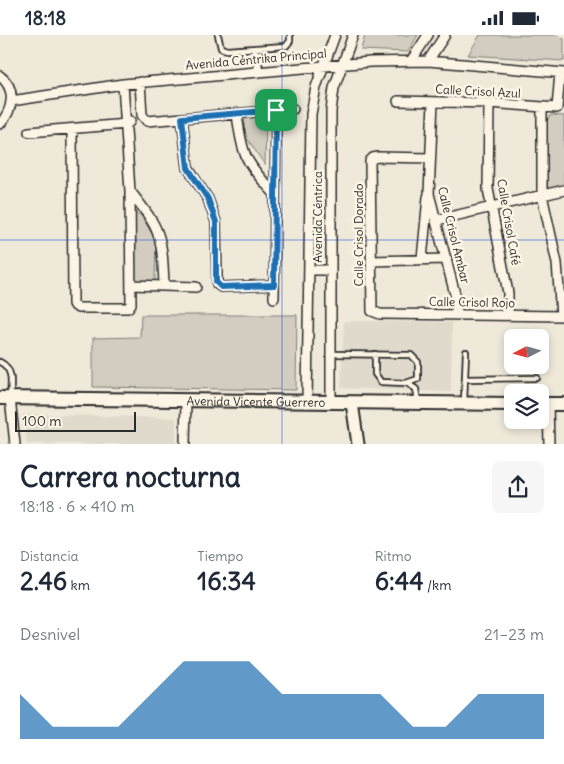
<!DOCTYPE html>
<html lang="es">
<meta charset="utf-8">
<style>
body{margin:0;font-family:Delius,sans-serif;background:#f6f6f7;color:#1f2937;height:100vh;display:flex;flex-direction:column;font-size:19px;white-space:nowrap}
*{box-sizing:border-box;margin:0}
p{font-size:16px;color:#747a83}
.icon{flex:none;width:28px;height:28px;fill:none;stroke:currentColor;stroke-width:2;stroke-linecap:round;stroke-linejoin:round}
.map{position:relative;height:409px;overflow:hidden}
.details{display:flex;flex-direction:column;background:#fff;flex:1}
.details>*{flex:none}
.needle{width:32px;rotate:264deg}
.controls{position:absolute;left:504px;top:294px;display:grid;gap:10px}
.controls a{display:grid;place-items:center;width:45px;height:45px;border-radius:8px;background:#fff;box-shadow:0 2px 8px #0003;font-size:25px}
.scale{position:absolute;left:15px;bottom:12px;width:121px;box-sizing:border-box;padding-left:5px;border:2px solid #2b2b2b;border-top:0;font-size:14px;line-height:18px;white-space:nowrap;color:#2b2b2b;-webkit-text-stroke:4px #fcf5e5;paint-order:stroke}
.pin{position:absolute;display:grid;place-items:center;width:42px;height:42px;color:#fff;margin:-21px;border-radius:10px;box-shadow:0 2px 8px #0006}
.round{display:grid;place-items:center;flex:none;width:52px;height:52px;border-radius:8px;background:#f6f6f7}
.overview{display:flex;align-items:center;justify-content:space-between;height:85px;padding:0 20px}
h1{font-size:28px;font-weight:800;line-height:38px}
.metrics{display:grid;grid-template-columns:repeat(3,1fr);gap:8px;height:85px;padding:5px 20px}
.metrics div{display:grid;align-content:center}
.metrics b{font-size:25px;font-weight:800}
.metrics small{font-size:14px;font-weight:400}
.metrics p{font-size:14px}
.chart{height:140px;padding:10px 20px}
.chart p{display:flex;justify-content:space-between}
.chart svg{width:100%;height:90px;margin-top:5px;fill:#1f6fb2;opacity:.7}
.status{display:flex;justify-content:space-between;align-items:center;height:35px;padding:0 25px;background:#fff;direction:ltr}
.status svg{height:14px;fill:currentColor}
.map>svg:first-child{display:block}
.built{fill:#e0dacc}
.green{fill:#d2cdc0;stroke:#7e7c76}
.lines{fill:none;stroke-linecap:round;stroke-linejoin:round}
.service-casing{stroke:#2b2b2b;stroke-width:8}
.minor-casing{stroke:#2b2b2b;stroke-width:12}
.tertiary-casing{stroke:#2b2b2b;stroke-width:15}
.secondary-casing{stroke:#2b2b2b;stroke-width:16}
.service{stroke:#fcf5e5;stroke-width:4.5}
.minor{stroke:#fcf5e5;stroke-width:9}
.tertiary{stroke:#fcf5e5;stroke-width:11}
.secondary{stroke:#fcf5e5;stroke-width:12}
.route-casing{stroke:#fff;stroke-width:10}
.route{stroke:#1f6fb2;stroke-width:6}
.grid{fill:none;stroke:#1d4ed8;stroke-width:1;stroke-opacity:0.55}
.labels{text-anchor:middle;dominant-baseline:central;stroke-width:5;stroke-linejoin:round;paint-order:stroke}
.street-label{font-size:12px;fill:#2b2b2b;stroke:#fcf5e5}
</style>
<div class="status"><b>18:18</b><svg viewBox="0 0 49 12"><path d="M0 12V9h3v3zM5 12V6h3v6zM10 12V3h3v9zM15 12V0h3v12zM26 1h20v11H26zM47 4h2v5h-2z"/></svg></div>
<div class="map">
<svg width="564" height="409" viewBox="0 0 564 409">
<rect width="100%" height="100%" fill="#efe9da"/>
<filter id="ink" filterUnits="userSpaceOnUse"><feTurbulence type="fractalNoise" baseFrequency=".02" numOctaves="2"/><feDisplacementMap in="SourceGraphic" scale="10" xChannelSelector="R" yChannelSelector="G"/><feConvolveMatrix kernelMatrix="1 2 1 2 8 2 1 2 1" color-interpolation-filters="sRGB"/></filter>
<g filter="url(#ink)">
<!-- built -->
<path class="built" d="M344,286l108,1 -1,70 -110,-4z
M23,379l153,4v26h-149z"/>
<!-- green -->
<path class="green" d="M365,0h53l-10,17 -47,-2z
M480,0h76l8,4v22l-96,-6z
M551,80l13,1v71l-13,3 -5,-4 1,-66z
M245,82h21l-1,48 -21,-31z
M134,179h6l16,26 -1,42 -20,-1z
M141,280h156l-1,75 -203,-3v-49l47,-1z"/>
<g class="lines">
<!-- service casing -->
<g class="service-casing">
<path id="service" d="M218,0l3,13 6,2 59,-4 4,-5v-6
M255,13l2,23
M258,18l2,18
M331,319l80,1 7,7v17l-12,4 -25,-1 -6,-8v-20
M0,327c14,7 11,21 10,36
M465,344l72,-1
M407,348l9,6 2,13
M464,367l2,-50"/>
</g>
<!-- minor casing -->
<g class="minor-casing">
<path id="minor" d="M411,26l17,-26
M428,26l17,-26
M0,41c17,13 13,34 0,48
M140,47l2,33 5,6 146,-12
M11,66l112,-17 247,-22 58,-1 136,12
M398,66l91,2 68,5 3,-35
M433,67l-4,92 27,104v16
M489,68l-1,86 20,104v22
M542,73v87l15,68 4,53
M237,79c5,41 8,48 36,78
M182,83l6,50 20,31 8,23 1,62 4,3 52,-2
M72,94l1,175 5,4h50l3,-4 -1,-113 -7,-107
M29,97l98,-8 3,-3
M430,123l-52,-1 -5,1 -3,3 2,150 8,3 184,2
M130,156c31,39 32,44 34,94
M437,185l127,-30
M422,224l6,-62
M371,226l76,-2
M309,235h21
M131,250l65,2
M274,263l2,-188
M10,363l5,46
M307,368l4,-289 5,-27 19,-52
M331,368v-292l3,-23 19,-53
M548,369l1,40
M185,409l1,-43"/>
</g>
<!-- tertiary casing -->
<g class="tertiary-casing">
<path id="tertiary" d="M352,368l6,41"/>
</g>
<!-- secondary casing -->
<g class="secondary-casing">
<g id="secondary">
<path id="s1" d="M0,363l512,6"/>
<path d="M540,369h24"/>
</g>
</g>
<!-- service -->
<use href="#service" class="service"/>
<!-- minor -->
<use href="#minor" class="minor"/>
<!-- tertiary -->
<use href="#tertiary" class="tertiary"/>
<!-- secondary -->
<use href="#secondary" class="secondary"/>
</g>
</g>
<g class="lines" filter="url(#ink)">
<!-- route casing -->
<g class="route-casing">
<path id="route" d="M276,75l-2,175 -53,2 -5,-5v-60l-8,-23 -20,-31 -6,-50z"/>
</g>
<!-- route -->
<use href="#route" class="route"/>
</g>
<!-- grid -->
<path class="grid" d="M282,0v409M0,205h564"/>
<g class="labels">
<!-- street labels -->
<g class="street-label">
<text transform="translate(256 24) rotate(-5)">Avenida Céntrika Principal</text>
<text transform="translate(478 56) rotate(3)">Calle Crisol Azul</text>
<text transform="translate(317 182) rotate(-90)">Avenida Céntrica</text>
<text transform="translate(509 187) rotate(80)">Calle Crisol Café</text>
<text transform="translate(358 200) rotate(-90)">Calle Crisol Dorado</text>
<text transform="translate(454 200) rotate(76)">Calle Crisol Ambar</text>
<text transform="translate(472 267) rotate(1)">Calle Crisol Rojo</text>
<text stroke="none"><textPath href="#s1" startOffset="256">Avenida Vicente Guerrero</textPath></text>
</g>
</g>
</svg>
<div class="controls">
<a><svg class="needle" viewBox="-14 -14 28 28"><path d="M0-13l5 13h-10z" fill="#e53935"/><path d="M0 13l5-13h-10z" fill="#747a83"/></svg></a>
<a><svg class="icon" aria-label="layers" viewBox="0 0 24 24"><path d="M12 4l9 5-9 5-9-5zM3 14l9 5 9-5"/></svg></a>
</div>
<div class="scale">100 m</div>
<div class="pin" style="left:276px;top:75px;background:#1e9e55"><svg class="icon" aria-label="arrive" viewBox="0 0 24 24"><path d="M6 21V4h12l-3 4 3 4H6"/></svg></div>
</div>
<section class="details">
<div class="overview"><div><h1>Carrera nocturna</h1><p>18:18 · 6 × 410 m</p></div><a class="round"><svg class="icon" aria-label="share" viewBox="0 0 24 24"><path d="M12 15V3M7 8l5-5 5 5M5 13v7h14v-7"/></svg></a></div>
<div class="metrics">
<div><p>Distancia</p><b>2.46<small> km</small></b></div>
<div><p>Tiempo</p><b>16:34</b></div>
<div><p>Ritmo</p><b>6:44<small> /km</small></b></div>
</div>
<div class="chart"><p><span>Desnivel</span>21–23 m</p>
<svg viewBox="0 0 160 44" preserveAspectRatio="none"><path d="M0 44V22L10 38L20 38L30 38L40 22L50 6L60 6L70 6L80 22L90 22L100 22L110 22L120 38L130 38L140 22L150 22L160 22V44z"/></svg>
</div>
</section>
